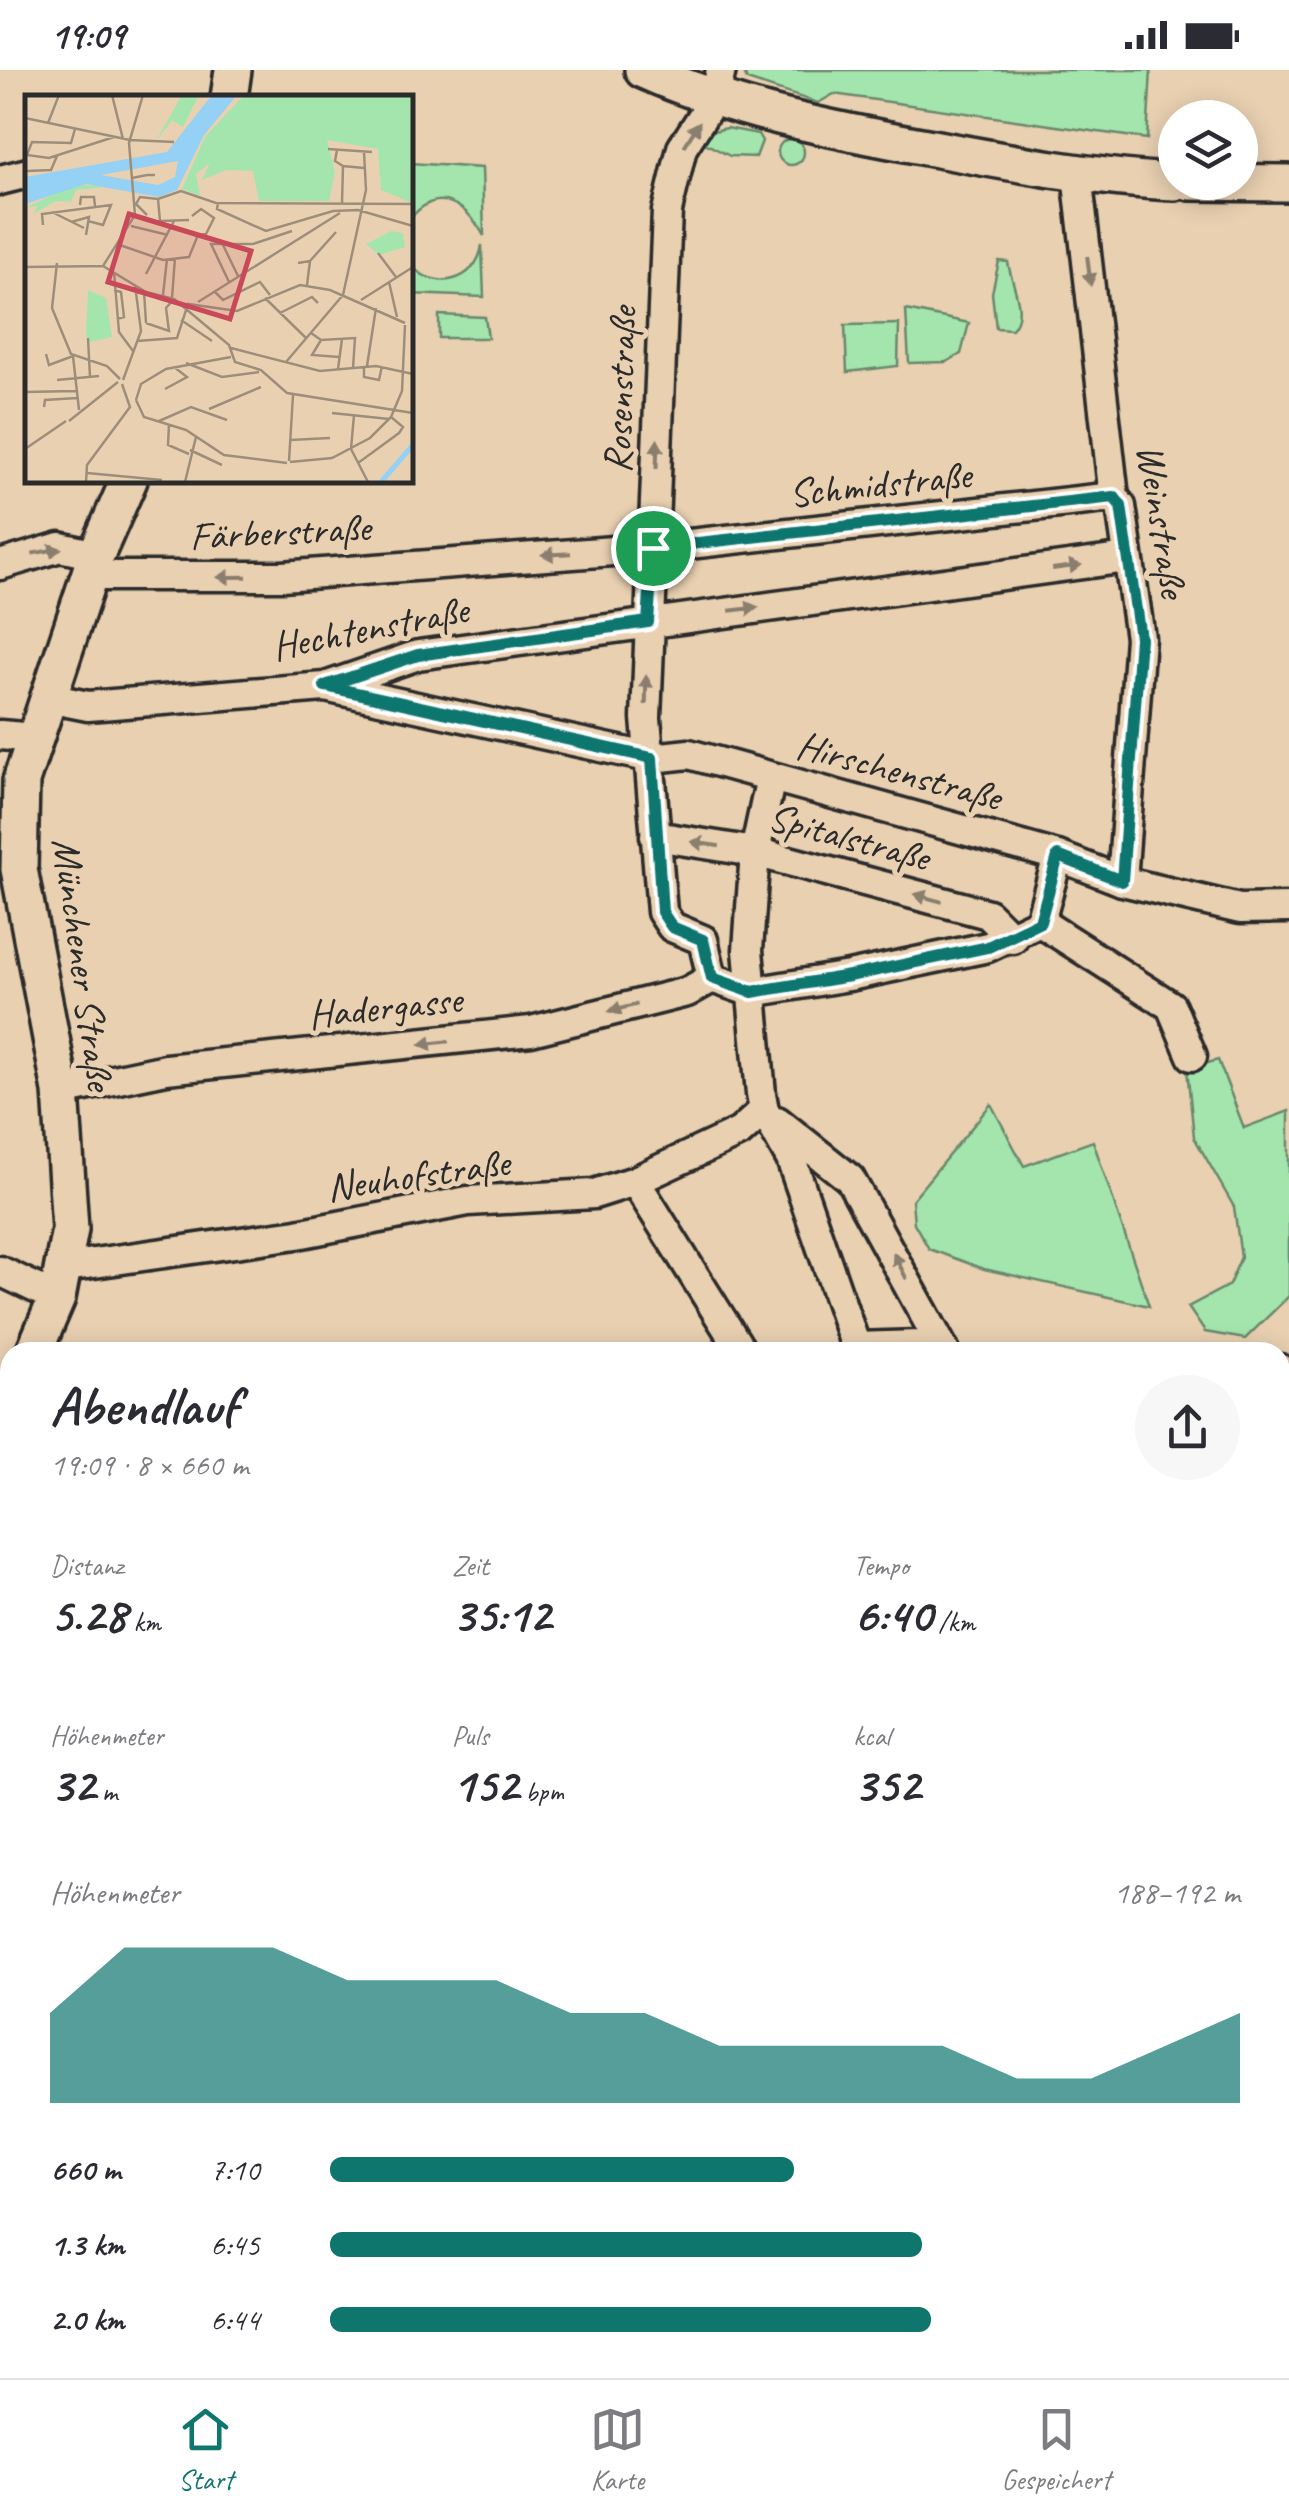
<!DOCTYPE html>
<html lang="de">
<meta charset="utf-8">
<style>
body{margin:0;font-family:Caveat,sans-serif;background:#f7f7f7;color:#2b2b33;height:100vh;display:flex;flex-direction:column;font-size:38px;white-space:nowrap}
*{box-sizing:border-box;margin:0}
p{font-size:32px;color:#7c7c81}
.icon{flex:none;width:55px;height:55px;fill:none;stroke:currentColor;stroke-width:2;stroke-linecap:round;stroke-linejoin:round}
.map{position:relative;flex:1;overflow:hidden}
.drawer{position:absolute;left:0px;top:1272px;width:1290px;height:1038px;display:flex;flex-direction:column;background:#fff;border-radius:30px 30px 0 0;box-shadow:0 5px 25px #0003}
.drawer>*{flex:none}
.controls{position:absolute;left:1158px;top:30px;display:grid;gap:20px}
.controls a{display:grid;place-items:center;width:100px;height:100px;border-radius:50%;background:#fff;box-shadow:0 5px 25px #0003;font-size:50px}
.pin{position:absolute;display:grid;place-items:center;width:85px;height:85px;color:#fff;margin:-42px;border:5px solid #fff;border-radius:50%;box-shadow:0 2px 10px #0007}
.round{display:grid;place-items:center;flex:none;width:105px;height:105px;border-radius:52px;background:#f7f7f7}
.overview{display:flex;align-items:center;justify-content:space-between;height:170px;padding:0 50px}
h1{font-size:55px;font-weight:600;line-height:75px}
.metrics{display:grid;grid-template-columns:repeat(3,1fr);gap:15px;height:170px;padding:10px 50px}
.metrics div{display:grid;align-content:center}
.metrics b{font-size:50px;font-weight:600}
.metrics small{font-size:28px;font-weight:400}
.metrics p{font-size:28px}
.chart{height:280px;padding:20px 50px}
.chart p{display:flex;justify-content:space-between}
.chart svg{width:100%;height:180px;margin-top:10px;fill:#0f766e;opacity:.7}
ul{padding:0 50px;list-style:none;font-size:32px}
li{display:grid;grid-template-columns:160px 120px 1fr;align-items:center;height:75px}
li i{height:25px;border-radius:12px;background:#0f766e}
.status{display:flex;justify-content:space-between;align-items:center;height:70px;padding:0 50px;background:#fff;direction:ltr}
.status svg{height:28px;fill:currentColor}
.tab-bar{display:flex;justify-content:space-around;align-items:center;height:140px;border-top:2px solid #e1e1e2;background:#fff;font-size:28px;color:#7c7c81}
.tab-bar a{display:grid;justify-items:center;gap:5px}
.tab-bar .selected{color:#0f766e}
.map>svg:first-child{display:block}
.built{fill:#e7ccc4}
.green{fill:#a4e5ae;stroke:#68886c;stroke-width:2.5}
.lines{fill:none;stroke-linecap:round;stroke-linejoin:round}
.minor-casing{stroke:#2b2b2b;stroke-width:35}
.major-casing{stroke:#2b2b2b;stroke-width:42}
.minor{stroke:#e9d0b1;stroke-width:28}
.major{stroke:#e9d0b1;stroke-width:35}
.oneway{fill:#8a7e6e}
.route-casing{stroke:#fff;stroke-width:20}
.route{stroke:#0f766e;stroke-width:12}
.labels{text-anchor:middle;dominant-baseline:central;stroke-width:10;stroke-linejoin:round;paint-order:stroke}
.street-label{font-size:40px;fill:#2b2b2b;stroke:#e9d0b1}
.inset-river{fill:none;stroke:#94d1f5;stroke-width:5}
.inset-road{fill:none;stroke:#9d8e7b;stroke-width:2.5}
.view{fill:#c94859;fill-opacity:0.15;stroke:#c94859;stroke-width:5}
.inset-edge{fill:none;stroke:#2b2b2b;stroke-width:5}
</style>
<div class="status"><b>19:09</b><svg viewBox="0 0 49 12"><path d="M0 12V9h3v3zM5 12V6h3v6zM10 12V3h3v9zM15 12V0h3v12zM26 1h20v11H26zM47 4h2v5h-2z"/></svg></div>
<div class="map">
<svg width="1289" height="2308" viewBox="0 0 1289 2308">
<rect width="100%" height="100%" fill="#e9d0b1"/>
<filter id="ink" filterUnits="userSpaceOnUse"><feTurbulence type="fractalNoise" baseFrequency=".01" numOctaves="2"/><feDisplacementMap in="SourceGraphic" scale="20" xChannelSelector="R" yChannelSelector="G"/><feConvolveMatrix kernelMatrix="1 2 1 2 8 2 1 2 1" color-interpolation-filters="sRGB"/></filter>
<g filter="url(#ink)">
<!-- built -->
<path class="built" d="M0,2178h10v122h110l3,8h-123z"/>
<!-- green -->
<path class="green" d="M743,0h408l-4,69 -313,-45 -16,9 -71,-23z
M727,58l31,6 4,7 -6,16 -26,-1 -29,-15 8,-9z
M778 82a13 13 0 1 1 26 0a13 13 0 1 1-26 0Z
M410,93l72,5 2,68c-16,-29 -45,-53 -74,-17z
M482,175l2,52 -74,-3v-30c23,28 67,19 72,-19z
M999,191l9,1c3,22 20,50 4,67l-16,-1 -4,-35z
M906,240l63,13 -8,31 -15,8 -37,1z
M439,245l46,2 3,21h-49z
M899,254l-1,42 -51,6 -2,-47z
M1218,990l26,68 45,-17v185l-44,43 -40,-7 -17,-25 41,-22 12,-28 -7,-50 -40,-70 -7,-68z
M991,1034l33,62 69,-25 56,165 -165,-37 -55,-20 -15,-26 -2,-23z"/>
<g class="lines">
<!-- minor casing -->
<g class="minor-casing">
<path id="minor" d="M721,0l-6,27 -33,51 -15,63 -21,507 16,194 10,15 31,13 9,38 40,14 97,-16 139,-29 52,-25 18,-66
M1077,104l37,323 7,9 19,132 -18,243
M0,110l28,-7
M0,495l60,-18 36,8
M91,506h191l371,-28 461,-51
M325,617l327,71 37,-4 369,102 64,25 118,28 49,-1
M48,628l40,8 237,-19 93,-32 709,-97
M0,665l35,3
M771,707l-16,75 -7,98 13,144 3,16 27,49 65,188 63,-2 23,7
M655,766l100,16 233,62 25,25
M1040,852l131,84 21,50
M61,1021l105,-22 365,-38 156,-39 25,-14
M777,1051l73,58 95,173
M635,1111l107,171
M66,1197l231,-33 171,-33 126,-7 41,-13 105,-49 24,-22
M0,1201l57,27
M1280,1299l9,10
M0,1465l10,10
M1280,1791l9,23
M151,2300l3,8
M476,2300l8,8
M867,2300l8,8
M988,2308l7,-8"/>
</g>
<!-- major casing -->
<g class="major-casing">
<path id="major" d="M643,0c91,41 191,60 289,78 81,15 161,30 243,34
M229,28l4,-28
M1190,112l99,1
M34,1282l23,-54 13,-69 -9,-138 -42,-222 2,-88 75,-226 33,-75
M0,1362l10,-24"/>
</g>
<!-- minor -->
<use href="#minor" class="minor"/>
<!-- major -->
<use href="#major" class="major"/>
</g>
<!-- one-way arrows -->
<defs><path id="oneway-solid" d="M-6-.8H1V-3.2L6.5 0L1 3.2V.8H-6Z" transform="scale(2.5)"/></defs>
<g class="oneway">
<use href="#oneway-solid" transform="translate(692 64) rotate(-58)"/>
<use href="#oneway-solid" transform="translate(1089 201) rotate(83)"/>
<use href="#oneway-solid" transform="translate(657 384) rotate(-88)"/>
<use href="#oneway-solid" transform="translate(47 481) rotate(-10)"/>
<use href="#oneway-solid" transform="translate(556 484) rotate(177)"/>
<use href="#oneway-solid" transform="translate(1067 497) rotate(-8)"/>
<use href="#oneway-solid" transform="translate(232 507) rotate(179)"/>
<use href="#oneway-solid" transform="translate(744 539) rotate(-7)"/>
<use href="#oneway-solid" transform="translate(646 620) rotate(-89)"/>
<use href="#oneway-solid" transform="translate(705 774) rotate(-171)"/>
<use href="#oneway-solid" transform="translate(928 828) rotate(-165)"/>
<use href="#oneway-solid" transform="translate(623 938) rotate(166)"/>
<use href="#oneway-solid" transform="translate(434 973) rotate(173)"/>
<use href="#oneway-solid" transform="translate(900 1196) rotate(-117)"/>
</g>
</g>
<g class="lines" filter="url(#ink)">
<!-- route casing -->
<g class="route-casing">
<path id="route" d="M1114,427l7,9 19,132 -18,243 -64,-25 -18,66 -52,25 -138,29 -98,16 -40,-14 -9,-38 -31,-13 -10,-15 -10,-154 -327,-72 93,-31 230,-33 5,-74z"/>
</g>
<!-- route -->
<use href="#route" class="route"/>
</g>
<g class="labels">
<!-- street labels -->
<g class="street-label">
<text transform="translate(620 320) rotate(-88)">Rosenstraße</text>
<text transform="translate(880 414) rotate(-6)">Schmidstraße</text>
<text transform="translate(1162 451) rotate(81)">Weinstraße</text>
<text transform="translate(280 462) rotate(-3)">Färberstraße</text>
<text transform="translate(370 558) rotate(-11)">Hechtenstraße</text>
<text transform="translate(899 701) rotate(15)">Hirschenstraße</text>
<text transform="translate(849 767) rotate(15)">Spitalstraße</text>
<text transform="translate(83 894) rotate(82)">Münchener Straße</text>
<text transform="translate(385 937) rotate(-6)">Hadergasse</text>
<text transform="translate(418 1105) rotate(-8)">Neuhofstraße</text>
</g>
</g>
<!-- overview -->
<g transform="translate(25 25)">
<rect width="388" height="388" fill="#e9d0b1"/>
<path d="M157,0h17l-16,32 -11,-7 -16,21zM219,0h168v108l-31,-13 -3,-41 -51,-9 8,32 -6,29h-70l-6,-30 -27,-1 -24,10 8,-17 -14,11 4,22 -18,-7 23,-52zM49,90l40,1 -38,4 -5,12 -15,-1 -23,13 5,-8 -13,2zM366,136l12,2 2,14 -26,8 -13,-11zM63,195l18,8 6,39 -22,5 -4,-6z" fill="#a4e5ae"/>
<path d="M187,0h25l-33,40 -27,55 -18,7 -73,-13 -61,20v-27l142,-25zM153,66l-3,16 -17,8 -57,-10z" fill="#94d1f5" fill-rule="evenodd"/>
<path class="inset-river" d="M356,387l32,-37"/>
<path class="inset-road" d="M87,0l11,44M0,23l105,22M23,28l11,-28M50,34l-4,14 -39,-1 -5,13 22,3 65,-21M105,45l44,2M303,54l44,3M312,55l-2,11 8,5 21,2M2,76l24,-1 6,-14M107,83l15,-3h8h-8M133,104l2,22 29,-1M193,108l-1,6 49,22 67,-20 25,-1 55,16M317,108l1,-37M55,110l1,-8h13l1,9M27,117l32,16M122,120l-11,-11 4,-7 18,2 23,-8 35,12 197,1M167,121l9,-7 13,9 -8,16 -8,1M46,127l18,-5 -3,18M18,130l-1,-11 69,-9 -8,20 -15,-4M106,131l37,9M92,149l46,16 26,-3 9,-22M198,150l15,31M353,158l18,24M285,166l26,-29M32,168l-5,45 19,46 36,12 13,13M273,168l12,-2 -3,24M78,171l32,-51 -6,-72 14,-48M0,172l78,-1 43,26 28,7 55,46 6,17 26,8 26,23 126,20M89,177l5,60 14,19M121,179l28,-53M204,187l-18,-38h42l39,-13M364,187l8,35M89,195l7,2 3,25 -7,2M119,196l2,32M190,197l8,8 37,-18 10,13M138,200l4,-36M147,203l3,-40M240,203l41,40M336,205l52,-33M173,207l142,-89M255,218l32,-16 6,6M156,225l31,21M121,228l23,8 -3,-23 8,-9M286,238l10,7 34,-2 -2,30M63,243l2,39M296,245l-9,15 27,2M112,246l40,-3 11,-34 49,7 63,-26 30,5 75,33M206,253l89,23 56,-5 37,8M21,259l3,11 24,-9 6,54M261,267l57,-67 23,-105 -2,-38M161,268l36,14 37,-5M342,271l9,-58M339,272v10l15,3 3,-14M313,274l4,-30M32,285l42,-4M98,285l18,-49 -6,-46M140,294l22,-12 -13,-10M0,297l51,-1M111,305l8,17 42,13 38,25 63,8M111,305l5,-16 25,-15 65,-12M19,312l1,-7 32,-2M184,314l52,-22M307,318l57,6M329,320l-3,34 17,33M44,326l49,-39M134,326l32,-14 36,13M144,329l-1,21 21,9M265,345l40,-2M0,354l41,-28M165,355l32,15M264,366l4,-66M265,367l42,-4 38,-20 21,-21 11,-26 3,-66M333,368l41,-30 4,-6 -12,-10M62,378l75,7M61,387l1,-17 43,-58 -8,-23M160,387l11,-45"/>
<path class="view" d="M104,119l122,37 -21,68 -122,-37z"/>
<rect width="388" height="388" class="inset-edge"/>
</g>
</svg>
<div class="controls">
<a><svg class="icon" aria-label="layers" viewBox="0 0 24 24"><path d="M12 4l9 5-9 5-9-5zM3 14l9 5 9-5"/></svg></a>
</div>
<div class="pin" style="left:653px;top:478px;background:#1e9e55"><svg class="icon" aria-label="arrive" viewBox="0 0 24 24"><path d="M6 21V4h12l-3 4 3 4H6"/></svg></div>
<section class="drawer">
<div class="overview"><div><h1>Abendlauf</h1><p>19:09 · 8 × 660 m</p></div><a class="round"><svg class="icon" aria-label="share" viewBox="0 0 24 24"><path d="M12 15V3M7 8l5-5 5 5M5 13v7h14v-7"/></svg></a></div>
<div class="metrics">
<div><p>Distanz</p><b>5.28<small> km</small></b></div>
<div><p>Zeit</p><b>35:12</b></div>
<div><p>Tempo</p><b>6:40<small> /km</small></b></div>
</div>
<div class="metrics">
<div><p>Höhenmeter</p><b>32<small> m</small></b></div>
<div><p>Puls</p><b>152<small> bpm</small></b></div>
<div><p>kcal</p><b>352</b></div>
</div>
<div class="chart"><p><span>Höhenmeter</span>188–192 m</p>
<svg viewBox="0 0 160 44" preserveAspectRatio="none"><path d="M0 44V22L10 6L20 6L30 6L40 14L50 14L60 14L70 22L80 22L90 30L100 30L110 30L120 30L130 38L140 38L150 30L160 22V44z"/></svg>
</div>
<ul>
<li><b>660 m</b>7:10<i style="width:51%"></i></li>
<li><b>1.3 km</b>6:45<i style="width:65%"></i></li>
<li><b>2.0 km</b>6:44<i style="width:66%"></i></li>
</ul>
</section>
</div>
<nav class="tab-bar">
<a class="selected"><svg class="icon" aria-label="home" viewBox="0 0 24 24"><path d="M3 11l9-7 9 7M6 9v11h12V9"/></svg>Start</a>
<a><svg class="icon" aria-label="map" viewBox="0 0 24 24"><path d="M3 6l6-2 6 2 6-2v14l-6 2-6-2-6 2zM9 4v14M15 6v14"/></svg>Karte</a>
<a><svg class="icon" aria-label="saved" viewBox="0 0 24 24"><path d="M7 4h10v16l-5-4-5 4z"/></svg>Gespeichert</a>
</nav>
